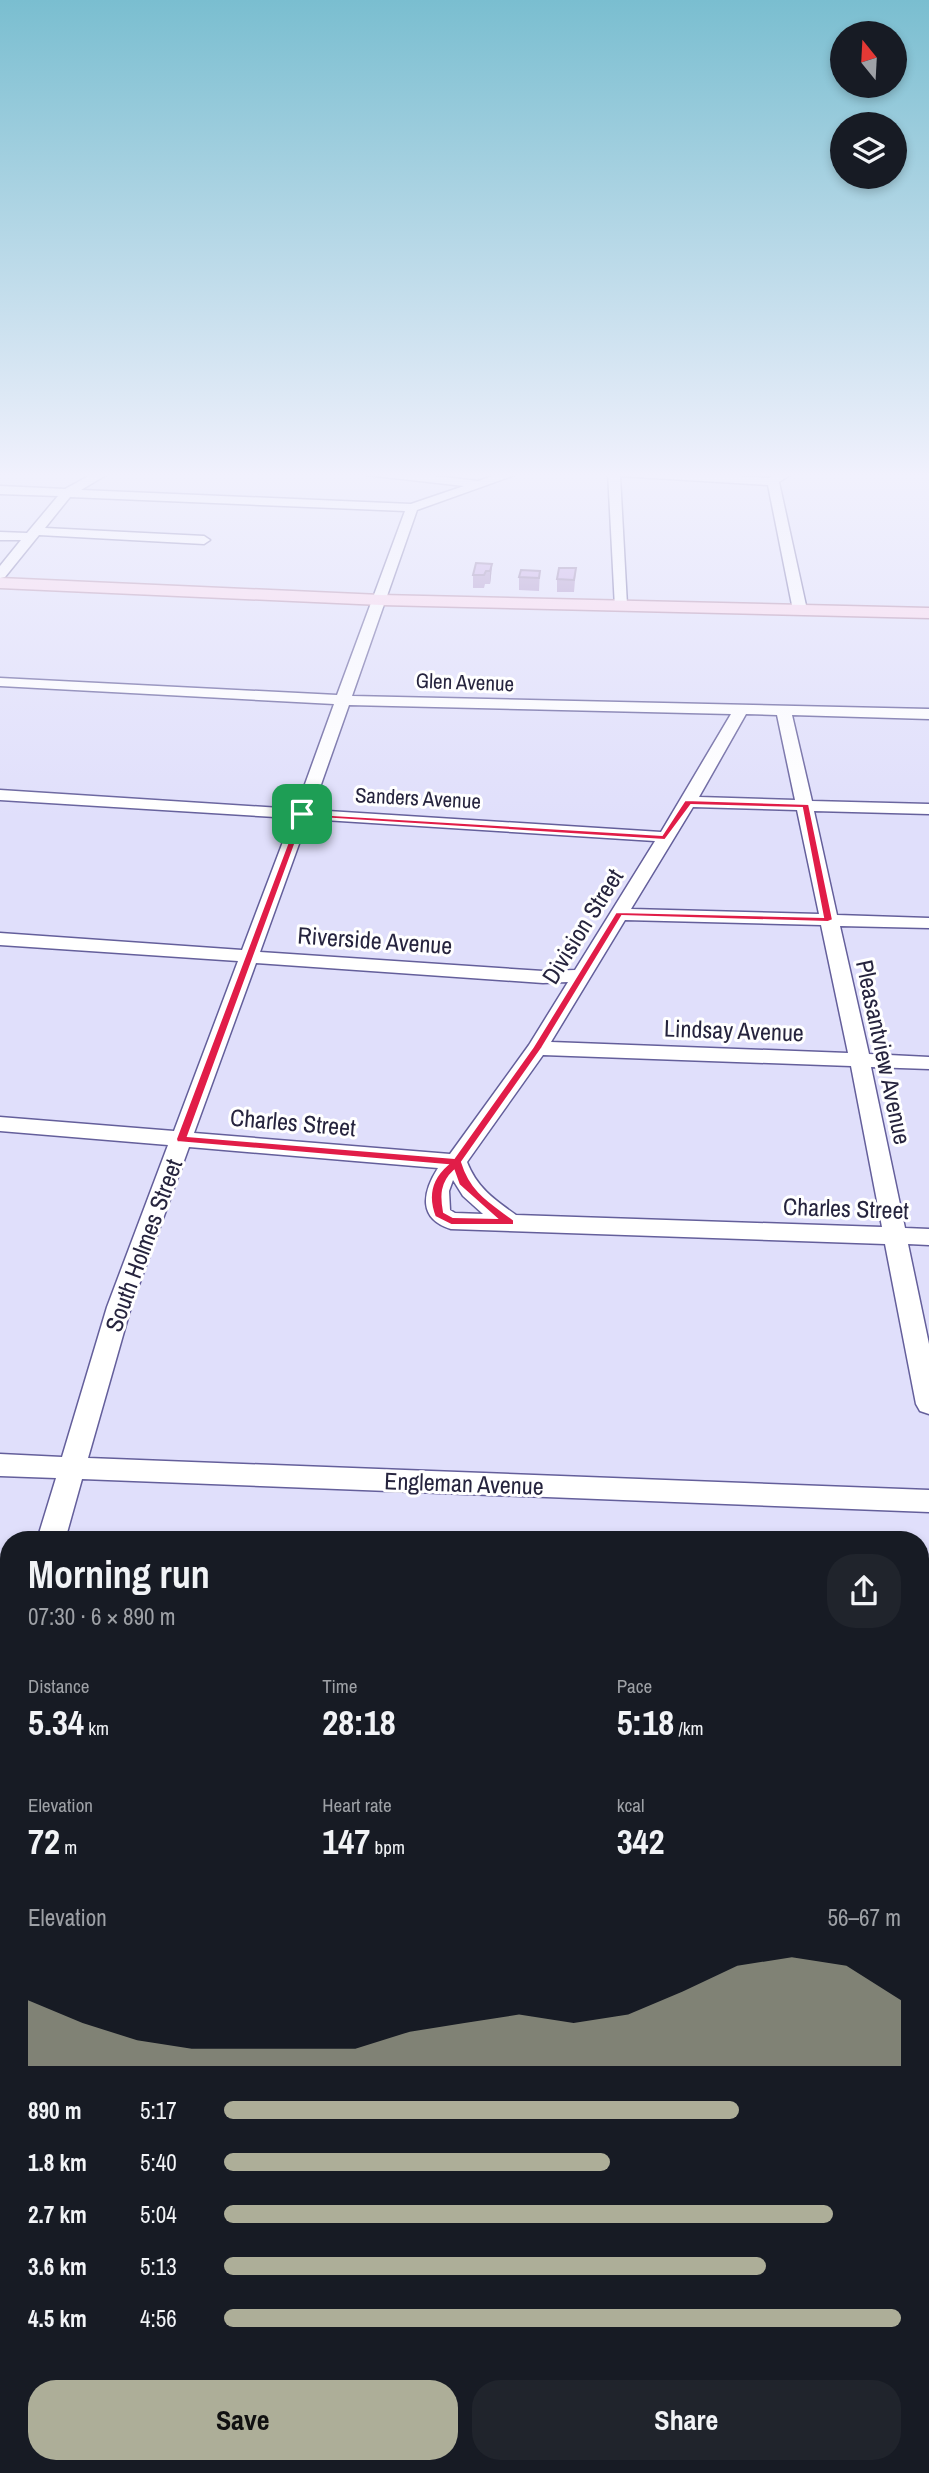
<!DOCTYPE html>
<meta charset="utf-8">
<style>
body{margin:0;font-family:"Archivo Narrow",sans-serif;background:#20242c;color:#f1f3f6;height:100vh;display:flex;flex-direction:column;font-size:26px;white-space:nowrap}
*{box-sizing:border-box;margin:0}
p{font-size:23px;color:#9ea1a6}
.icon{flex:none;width:38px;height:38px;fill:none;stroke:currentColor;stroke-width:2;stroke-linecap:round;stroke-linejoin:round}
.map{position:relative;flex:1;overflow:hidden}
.details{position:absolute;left:0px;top:1531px;width:929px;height:943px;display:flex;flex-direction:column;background:#171b24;border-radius:28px 28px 0 0;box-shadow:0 4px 10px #0003}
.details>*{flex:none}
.needle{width:46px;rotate:342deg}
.fabs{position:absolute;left:830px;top:21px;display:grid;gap:14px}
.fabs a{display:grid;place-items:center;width:77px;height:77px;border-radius:50%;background:#171b24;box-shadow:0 4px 10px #0003;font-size:35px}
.pin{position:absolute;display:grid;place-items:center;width:60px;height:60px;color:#fff;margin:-30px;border-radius:14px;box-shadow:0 4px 10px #0006}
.round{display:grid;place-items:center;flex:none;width:74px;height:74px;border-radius:28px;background:#20242c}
.head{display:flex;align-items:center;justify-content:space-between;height:119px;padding:0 28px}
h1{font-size:38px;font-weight:800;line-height:52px}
.figures{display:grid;grid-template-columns:repeat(3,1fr);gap:10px;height:119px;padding:7px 28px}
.figures div{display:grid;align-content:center}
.figures b{font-size:35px;font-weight:800}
.figures small{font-size:19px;font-weight:400}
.figures p{font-size:19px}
.chart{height:196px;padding:14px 28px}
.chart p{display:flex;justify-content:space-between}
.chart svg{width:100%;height:126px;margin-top:7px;fill:#adae98;opacity:.7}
.action{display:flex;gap:14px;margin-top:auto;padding:14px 28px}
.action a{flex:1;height:80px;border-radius:28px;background:#adae98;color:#111;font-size:28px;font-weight:800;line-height:80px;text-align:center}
.action a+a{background:#20242c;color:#f1f3f6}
ul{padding:0 28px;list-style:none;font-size:23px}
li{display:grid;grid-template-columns:112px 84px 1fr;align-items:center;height:52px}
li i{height:18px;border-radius:9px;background:#adae98}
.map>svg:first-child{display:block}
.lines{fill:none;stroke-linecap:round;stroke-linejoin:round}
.minor-casing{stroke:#645f9b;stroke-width:3}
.major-casing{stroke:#b187a5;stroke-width:3}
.minor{fill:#fff;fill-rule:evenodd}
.major{fill:#fdd7eb;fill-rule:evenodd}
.wall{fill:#a488c1}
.shaded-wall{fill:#866f9d}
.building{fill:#bf9ee0;stroke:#866f9d;stroke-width:2}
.route{fill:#e11d48;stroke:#fff;stroke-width:2;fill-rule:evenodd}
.labels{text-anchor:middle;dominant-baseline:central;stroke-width:6;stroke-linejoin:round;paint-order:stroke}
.far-street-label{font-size:21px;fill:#26243e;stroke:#fff}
.street-label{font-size:24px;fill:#26243e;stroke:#fff}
</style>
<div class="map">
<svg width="929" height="2473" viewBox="0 0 929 2473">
<rect width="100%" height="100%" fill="#e0dffb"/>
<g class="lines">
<!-- minor casing -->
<g class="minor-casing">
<path id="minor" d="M96,472h15l-30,18 330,14 53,-18 -98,-11 -6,-3h40l78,9 27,-9h18l-106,38 -65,186 577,13v10l-137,-4 20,86 117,3v10l-115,-3 23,104 92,3v10l-89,-2 29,128 60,3v12l-58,-2 34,161 24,1v16l-21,-1 21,100v70l-9,-3 -4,-7 -31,-160 -434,-15c-33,-10 -29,-36 -13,-61l-249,-21 -58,160 -43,151 841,32v22l-847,-33 -17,61h-28l19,-62 -56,-2v-22l62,3 45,-150 61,-162 -168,-14v-14l174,14 64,-170 -238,-16v-12l242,17 50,-132 -292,-18v-10l296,19 38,-105 -334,-18v-8l337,17 68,-184 -335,-14 -25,31 159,8 6,4 -6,4 -165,-9 -34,42 -5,1v-12l21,-26h-21v-8l27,1 31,-37 -58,-2v-8l65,3zM349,705l382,9 -70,118 -349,-22zM746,714l31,1 18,85 -96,-3zM693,807l104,3 22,104 -188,-5zM308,819l347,22 -80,129 -32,1 -283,-19zM625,920l196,5 27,128 -297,-11zM256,963l287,20 25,-1 -39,63 -79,109 -256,-21zM543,1055l308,11 31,161 -366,-12c-21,-15 -39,-27 -49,-53zM453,1180l10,16 20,18 -28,-1 -5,-3 -1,-19z
M608,472h67l94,6 9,-6h17l-16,10 28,128 -2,3h-10l-2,-3 -25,-125 -148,-9 7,129 -2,3h-10z
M9,1676v57l-9,3v-56z
M0,1853h9v32h-9z
M920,1895h9v32h-9z"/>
</g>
<!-- major casing -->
<g class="major-casing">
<path id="major" d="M0,578l381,17 548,13v10l-548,-13 -381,-17z"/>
</g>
<!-- minor -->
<use href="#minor" class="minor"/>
<!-- major -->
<use href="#major" class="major"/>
</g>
<!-- wall -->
<path class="wall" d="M492,564l-1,12 -1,8h-5l-1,4h-11v-13z
M576,568l-2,24h-17v-13z
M540,571l-1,20 -20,-1v-13z"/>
<!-- shaded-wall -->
<path class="shaded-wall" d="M492,564l-1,12 -1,8v-13z"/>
<!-- building -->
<path class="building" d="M476,563l16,1 -2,7h-4l-2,4h-11z
M559,568h17l-2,12 -17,-1z
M521,570l19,1 -1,7 -20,-1z"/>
<!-- sky -->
<linearGradient id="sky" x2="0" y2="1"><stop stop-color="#7abed0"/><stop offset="0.58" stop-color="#f1f1fd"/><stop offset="1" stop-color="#f1f1fd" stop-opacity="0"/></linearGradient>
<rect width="929" height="819" fill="url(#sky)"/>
<!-- route -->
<path class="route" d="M685,800l124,4 24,116 -5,2 -206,-6 -80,132 -80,114c9,30 28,40 52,58v5h-63l-16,-8c-8,-20 -4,-38 12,-52l-270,-23 -1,-3 123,-326 363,22zM691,805l111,3 21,109 -207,-5 -83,135 -79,111 -266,-22 117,-319 360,23zM454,1171l5,14 37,33 -43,-1 -9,-5c-3,-16 -3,-29 10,-41z"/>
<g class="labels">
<!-- far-street labels -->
<g class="far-street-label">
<text transform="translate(465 682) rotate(2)">Glen Avenue</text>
<text transform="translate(418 798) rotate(3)">Sanders Avenue</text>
</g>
<!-- street labels -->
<g class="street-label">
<text transform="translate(582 926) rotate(-58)">Division Street</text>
<text transform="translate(375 940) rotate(4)">Riverside Avenue</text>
<text transform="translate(734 1030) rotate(2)">Lindsay Avenue</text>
<text transform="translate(884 1052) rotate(78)">Pleasantview Avenue</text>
<text transform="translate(293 1122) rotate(5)">Charles Street</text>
<text transform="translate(846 1208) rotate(2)">Charles Street</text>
<text transform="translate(143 1245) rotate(-70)">South Holmes Street</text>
<text transform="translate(464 1483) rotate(2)">Engleman Avenue</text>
</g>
</g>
</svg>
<div class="fabs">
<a><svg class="needle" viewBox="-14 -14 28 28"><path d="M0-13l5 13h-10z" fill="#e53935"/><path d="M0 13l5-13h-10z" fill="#9ea1a6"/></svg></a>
<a><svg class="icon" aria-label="layers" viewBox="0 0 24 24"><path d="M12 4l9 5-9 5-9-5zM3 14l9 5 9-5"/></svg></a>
</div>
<div class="pin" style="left:302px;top:814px;background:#1e9e55"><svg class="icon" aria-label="arrive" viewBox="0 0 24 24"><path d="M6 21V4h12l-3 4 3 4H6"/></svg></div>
<section class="details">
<div class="head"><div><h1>Morning run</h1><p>07:30 · 6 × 890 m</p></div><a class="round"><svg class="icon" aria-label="share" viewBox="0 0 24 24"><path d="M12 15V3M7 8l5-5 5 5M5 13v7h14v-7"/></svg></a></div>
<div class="figures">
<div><p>Distance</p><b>5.34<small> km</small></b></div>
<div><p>Time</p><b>28:18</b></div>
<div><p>Pace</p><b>5:18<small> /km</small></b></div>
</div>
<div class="figures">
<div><p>Elevation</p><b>72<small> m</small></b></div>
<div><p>Heart rate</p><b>147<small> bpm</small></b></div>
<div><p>kcal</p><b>342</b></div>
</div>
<div class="chart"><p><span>Elevation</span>56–67 m</p>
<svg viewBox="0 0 160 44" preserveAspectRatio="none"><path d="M0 44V21L10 29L20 35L30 38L40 38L50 38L60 38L70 32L80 29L90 26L100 29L110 26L120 18L130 9L140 6L150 9L160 21V44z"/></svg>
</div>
<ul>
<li><b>890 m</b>5:17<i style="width:76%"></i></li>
<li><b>1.8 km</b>5:40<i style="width:57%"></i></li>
<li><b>2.7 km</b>5:04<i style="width:90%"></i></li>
<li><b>3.6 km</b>5:13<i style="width:80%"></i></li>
<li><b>4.5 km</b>4:56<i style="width:100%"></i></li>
</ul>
<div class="action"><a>Save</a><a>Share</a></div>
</section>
</div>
